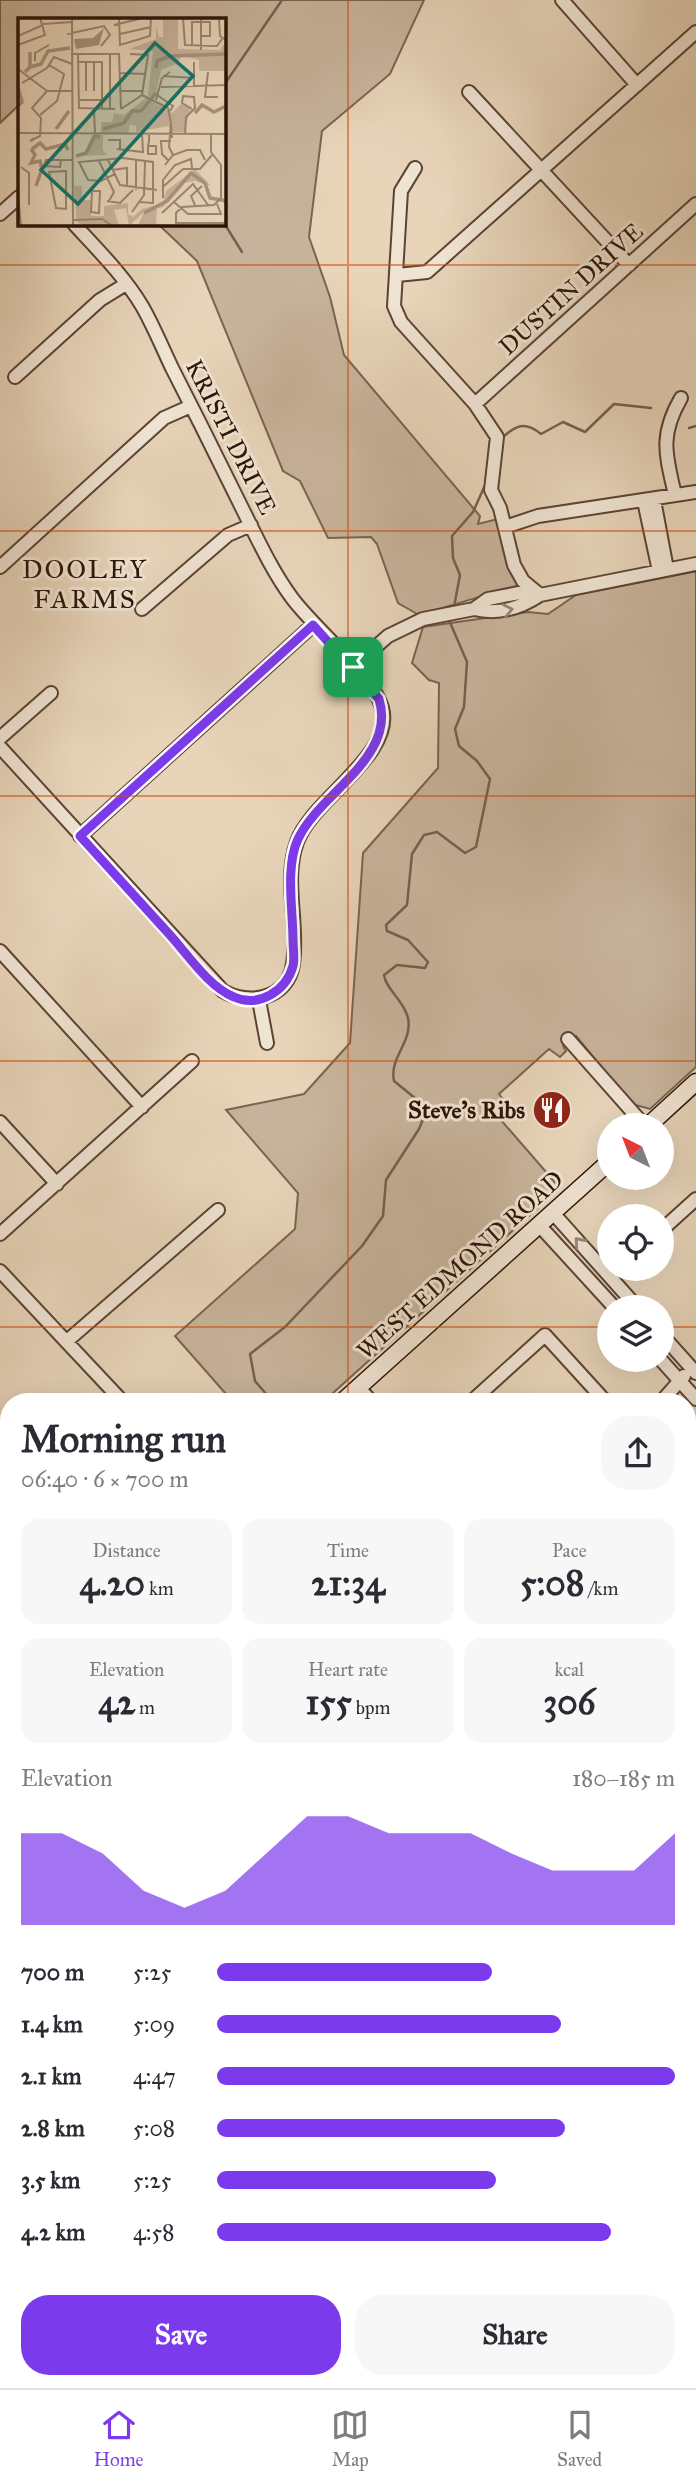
<!DOCTYPE html>
<meta charset="utf-8">
<style>
body{margin:0;font-family:"IM FELL Great Primer",serif;background:#f7f7f7;color:#2b2b33;height:100vh;display:flex;flex-direction:column;font-size:26px;white-space:nowrap}
*{box-sizing:border-box;margin:0}
p{font-size:23px;color:#7c7c81}
.icon{flex:none;width:38px;height:38px;fill:none;stroke:currentColor;stroke-width:2;stroke-linecap:round;stroke-linejoin:round}
.map{position:relative;flex:1;overflow:hidden}
.side{position:absolute;left:0px;top:1393px;width:696px;height:996px;display:flex;flex-direction:column;background:#fff;border-radius:28px 28px 0 0;box-shadow:0 7px 28px #0002}
.side>*{flex:none}
.needle{width:46px;rotate:318deg}
.buttons{position:absolute;left:597px;top:1113px;display:grid;gap:14px}
.buttons a{display:grid;place-items:center;width:77px;height:77px;border-radius:50%;background:#fff;box-shadow:0 7px 28px #0002;font-size:35px}
.pin{position:absolute;display:grid;place-items:center;width:60px;height:60px;color:#fff;margin:-30px;border-radius:14px;box-shadow:0 4px 10px #0006}
.round{display:grid;place-items:center;flex:none;width:74px;height:74px;border-radius:28px;background:#f7f7f7}
.overview{display:flex;align-items:center;justify-content:space-between;height:119px;padding:0 21px}
h1{font-size:38px;font-weight:700;line-height:52px}
.figures{display:grid;grid-template-columns:repeat(3,1fr);gap:10px;height:119px;padding:7px 21px}
.figures div{display:grid;align-content:center;border-radius:18px;background:#f7f7f7;text-align:center}
.figures b{font-size:35px;font-weight:700}
.figures small{font-size:19px;font-weight:400}
.figures p{font-size:19px}
.chart{height:196px;padding:14px 21px}
.chart p{display:flex;justify-content:space-between}
.chart svg{width:100%;height:126px;margin-top:7px;fill:#7c3aed;opacity:.7}
.cta{display:flex;gap:14px;margin-top:auto;padding:14px 21px}
.cta a{flex:1;height:80px;border-radius:28px;background:#7c3aed;color:#fff;font-size:28px;font-weight:700;line-height:80px;text-align:center}
.cta a+a{background:#f7f7f7;color:#2b2b33}
ul{padding:0 21px;list-style:none;font-size:23px}
li{display:grid;grid-template-columns:112px 84px 1fr;align-items:center;height:52px}
li i{height:18px;border-radius:9px;background:#7c3aed}
.tab-bar{display:flex;justify-content:space-around;align-items:center;height:98px;border-top:2px solid #e1e1e2;background:#fff;font-size:19px;color:#7c7c81}
.tab-bar a{display:grid;justify-items:center;gap:4px}
.tab-bar .on{color:#7c3aed}
.map>svg:first-child{display:block}
.green{fill:#c7b39b;stroke:#7a6350;stroke-width:2}
.lines{fill:none;stroke-linecap:round;stroke-linejoin:round}
.stream{stroke:#775f4d;stroke-width:2.5}
.street-casing{stroke:#5c4333;stroke-width:16}
.secondary-casing{stroke:#2d1306;stroke-width:19}
.street{stroke:#efe3d2;stroke-width:12}
.secondary{stroke:#efe3d2;stroke-width:16}
.oneway{stroke:#988576}
.route-casing{stroke:#fff;stroke-width:14}
.route{stroke:#7c3aed;stroke-width:9}
.grid{fill:none;stroke:#cc4e0b;stroke-width:2;stroke-opacity:0.55}
.labels{text-anchor:middle;dominant-baseline:central;stroke-width:6;stroke-linejoin:round;paint-order:stroke}
.street-label{font-size:24px;fill:#2d1306;stroke:#efe3d2}
.poi-label{font-size:24px;font-weight:bold;fill:#2d1306;stroke:#efe3d2;text-anchor:end}
.neighbourhood-label{font-size:26px;letter-spacing:2px;fill:#2d1306;stroke:#efe3d2}
.inset-river{fill:none;stroke:#a8927c;stroke-width:3.5}
.inset-road{fill:none;stroke:#9d8771;stroke-width:2}
.view{fill:#0f766e;fill-opacity:0.15;stroke:#0f766e;stroke-width:3.5}
.inset-edge{fill:none;stroke:#2d1306;stroke-width:3.5}
</style>
<div class="map">
<svg width="696" height="2388" viewBox="0 0 696 2388">
<rect width="100%" height="100%" fill="#e7d4b9"/>
<filter id="stains"><feTurbulence type="fractalNoise" baseFrequency=".00286" numOctaves="4"/><feColorMatrix values="0 0 0 0 .2 0 0 0 0 .09 0 0 0 0 .02 0 0 0 .5 -.17"/></filter>
<radialGradient id="worn" r=".72"><stop offset=".6" stop-color="#630" stop-opacity="0"/><stop offset="1" stop-color="#630" stop-opacity=".3"/></radialGradient>
<!-- green -->
<path class="green" d="M0,0h424l-34,74 -68,57 -13,106 21,60 14,58 136,161 -2,8 20,-5 20,64 -2,3 -97,29 -21,-12 -21,-59 -6,-7 -43,1 -28,-57 -17,-10 -86,-210 -39,-37h66v-205h-205v86l-19,18z
M696,571v496l-46,42 -18,-5 -56,-68 -13,10 3,5 -6,6 -11,-8 -50,45 6,8 -11,10 66,76 -237,214h-90l-58,-66 120,-107 3,-36 -72,-83 78,-16 46,-51 13,-190 75,-85 1,-85 -10,-3 -17,-17 11,-36 105,-15 20,2 28,-19z
M688,2304l8,9v75h-73l-7,-8h72z"/>
<g class="lines">
<!-- stream -->
<path class="stream" d="M224,85l58,-85
M224,223l18,29
M689,428l7,-2
M502,438c14,-13 23,-17 39,-4l22,-12 22,10 29,-28 37,4
M454,607l6,-32 -7,-17 -1,-22 21,-24 13,-29
M273,1402l-18,-21 -5,-27 35,-27 77,-81 21,-30 3,-36 33,-51 5,-12 -3,-14 -27,-22c-5,-24 19,-39 14,-63 -4,-18 -22,-28 -24,-43l13,-10 28,3 3,-6 -20,-22 -21,-9 -1,-6 21,-20 5,-51 12,-19 13,-3 28,21 11,-6 14,-68 -13,-18 -18,-15 -4,-17 9,-22 3,-45 -18,-42
M0,1947l9,-12
M0,2367l9,9
M12,2380l3,8"/>
<!-- street casing -->
<g class="street-casing">
<path id="street" d="M562,0l75,85
M469,92l160,173
M415,168l-14,23 -7,115 7,16 74,82 22,33 -6,53 9,18 14,57 9,16 17,14
M0,214l19,-17
M397,275l30,-3 269,-240
M15,377l85,-77 26,-16
M475,404l221,-200
M675,495c-9,-40 -16,-59 6,-97
M654,500l13,69
M644,501l15,70
M505,527l33,-11 158,-24
M0,567l164,-149 27,-12
M142,609l86,-74 23,-10
M474,609c24,6 45,0 66,-14
M353,667l35,-31 35,-17 51,-10 14,-10 31,-6 21,2 156,-31
M0,738l51,-45
M0,747l223,244c26,15 65,8 70,-27 6,-39 -10,-84 4,-122 15,-43 98,-87 85,-134 -8,-31 -68,-80 -90,-110 -20,-27 -34,-58 -49,-88 -23,-47 -47,-95 -71,-142 -10,-21 -19,-43 -30,-62 -18,-30 -44,-56 -68,-82
M80,836l233,-211
M0,951l142,156
M259,1000l8,43
M568,1039l76,86
M0,1122l57,62
M553,1213l84,94
M539,1225l75,82
M665,1227l31,-28
M0,1234l192,-173
M0,1271l123,131
M662,1335l34,38
M67,1341l151,-131
M661,1360l35,39
M358,1387l14,15
M471,1402l74,-67 61,67
M661,1402l23,-26
M688,1547l8,-8
M688,1704l8,2
M688,1842l8,3
M688,1976l8,-8
M0,2077l9,-9
M0,2204l9,-8
M688,2212l8,10
M0,2311l9,1
M688,2354l8,-8
M688,2370l8,-8
M218,2380l14,8
M459,2380l7,8
M286,2388l9,-8
M376,2388l9,-8
M650,2388l9,-8
M667,2388l9,-8"/>
</g>
<!-- secondary casing -->
<g class="secondary-casing">
<path id="secondary" d="M649,1125l47,-43
M342,1402l267,-240
M0,1707l9,-7
M0,1734l9,10
M586,2380l7,8"/>
</g>
<!-- street -->
<use href="#street" class="street"/>
<!-- secondary -->
<use href="#secondary" class="secondary"/>
</g>
<!-- one-way arrows -->
<defs><path id="oneway-chevron" d="M-2-3.5L2.5 0L-2 3.5" fill="none" stroke-width="1.6" stroke-linecap="round" stroke-linejoin="round" transform="scale(1.75)"/></defs>
<g class="oneway">
<use href="#oneway-chevron" transform="translate(508 610) rotate(-11)"/>
<use href="#oneway-chevron" transform="translate(579 1242) rotate(-132)"/>
</g>
<g class="lines">
<!-- route casing -->
<g class="route-casing">
<path id="route" d="M313,625l66,74c18,59 -59,93 -81,140 -13,28 -5,71 -5,101 0,8 2,19 0,26 -7,25 -34,42 -59,31 -25,-10 -46,-42 -64,-62 -30,-33 -60,-66 -90,-99z"/>
</g>
<!-- route -->
<use href="#route" class="route"/>
</g>
<!-- grid -->
<path class="grid" d="M348,0v1402M0,265h696M0,531h696M0,796h696M0,1061h696M0,1327h609M662,1327h34M0,1592h9M688,1592h8M0,1857h9M688,1857h8M0,2123h9M688,2123h8M348,2380v8"/>
<!-- icons -->
<defs>
<g id="restaurant-disc" transform="scale(2.0125)"><circle r="9.5" fill="#8f2418" stroke="#efe3d2"/><path d="M-5-6h1v4h1v-4h1v4h1v-4h1v5L-1.5 .5V6h-2V.5L-5-1ZM5-6V6H3V1.5H1.5Q1.5-4 5-6Z" fill="#fff"/></g>
</defs>
<g fill-rule="evenodd">
<use href="#restaurant-disc" x="552" y="1110"/>
</g>
<g class="labels">
<!-- street labels -->
<g class="street-label">
<text transform="translate(571 289) rotate(-42)">DUSTIN DRIVE</text>
<text transform="translate(231 437) rotate(63)">KRISTI DRIVE</text>
<text transform="translate(460 1265) rotate(-42)">WEST EDMOND ROAD</text>
</g>
<!-- poi labels -->
<g class="poi-label">
<text x="525" y="1110">Steve's Ribs</text>
</g>
<!-- neighbourhood labels -->
<g class="neighbourhood-label">
<text x="85" y="569">DOOLEY<tspan x="85" dy="30">FARMS</tspan></text>
</g>
</g>
<!-- overview -->
<g transform="translate(18 18)">
<rect width="208" height="208" fill="#e7d4b9"/>
<path d="M145,0h15v31l42,1 6,-9v30h-27v-11l-18,-4 -3,7 -17,7 -6,29 -7,-3 5,-45 -24,-2 27,-10v-13l3,11h4zM128,80l26,15 9,-9 9,4 -5,24h-11l-6,-6 -32,6v-6l-6,-1 -2,8h-27v-11h11l2,-9 10,2zM74,117h11v15l4,5 -33,1 11,-4zM177,151l16,17 -16,-5 -11,2 -21,24 -6,1 -1,18h-18l6,-14 -15,14 -3,-18 -12,2 5,16h-37l-5,-5v5l-3,-40h8v14h9v16h13v-10l24,-3v11l5,3 9,-8 21,-6 3,-12z" fill="#c7b39b"/>
<path d="M86,10l-5,17 -23,4 -2,-10 19,-1z" fill="#a8927c"/>
<path class="inset-river" d="M12,49l11,-3 7,-13 22,-3M138,50l1,-7 13,-5 57,-2M7,54l5,-5v-15M0,69l4,15 -4,4M177,95l7,-8 12,7 12,-6M38,111l13,-18M85,111l21,-6 8,-12h9l15,-18M13,131l4,6 -4,8 9,-2 2,8 -6,17M14,131l8,-6 6,6 19,-5 3,6M58,138l10,-3 9,-17 5,1M126,195l23,-12 24,-28 14,10 5,15 17,3"/>
<path class="inset-road" d="M54,0l1,208M101,0l1,27 30,-9 1,-18M165,0l2,27 32,1 5,-7M183,0v32M201,0l1,18 7,5M25,6l29,-2M96,7l29,-7M49,16l37,-8 6,9 -9,11M102,16l31,-7M0,18l25,-11M0,27l27,-10 -5,-17M174,28v-24h18v14h-9M53,36h48l2,55M60,36l1,54 36,1M92,36v55M112,36l18,1 -6,40M17,43v-8l14,-8M59,44h26M68,44v29M76,44v29M84,44v47M0,51l29,22M190,54l-3,25h13M101,55l27,1M145,58l31,2M4,65l25,-15 7,-11 18,7M143,69l66,-2M176,69v-25M29,73h25M102,73h22M124,77l26,13 3,15M139,77l16,11 -3,5M60,82h24M138,82l6,-22 8,-6M76,91l1,25M103,91l21,-14M22,97l17,-14 7,-27 -15,-9M0,115l209,1M167,116l1,-17 9,-9 -1,-11 -11,-1 -1,7 10,6M16,120l-4,3 10,-5 1,-18 -9,-10 15,-17M154,120l-1,-15 -2,24 4,8M90,122h12v9M130,128h8v8h-8v-9l1,-3v-8M99,131l26,3 -1,-18M43,142l-1,7 -16,-1 2,-6h26M90,142l12,25 37,5M150,142l-6,-6 -1,-13h10M81,143l15,31 -5,9M147,147l8,-10 14,-5h13l5,10M3,149l8,6v32M94,152l15,-2v19M48,153v38l-10,-1 -7,-36zM97,156l-14,7 -13,-1 -9,-18 44,-4 30,4v41l-14,-1M146,168l19,-17h17l12,-14M118,172v-30M74,173h8l-1,22 -8,-1zM0,177l3,31M145,180v-18l12,-15 16,-6 1,9M89,183l13,2 13,-13M156,184l14,12h33l-4,-10M177,187l-4,-9 11,-10M114,194l12,-17 1,-33M144,195l31,-29 15,21M55,202l29,-1 11,7M158,205h49M158,208v-13l6,-6 32,-2 7,-7v-33l-10,-13v-18"/>
<path class="view" d="M137,25l38,33 -115,128 -37,-34z"/>
<rect width="208" height="208" class="inset-edge"/>
</g>
<rect width="100%" height="100%" filter="url(#stains)"/>
<rect width="100%" height="100%" fill="url(#worn)"/>
</svg>
<div class="buttons">
<a><svg class="needle" viewBox="-14 -14 28 28"><path d="M0-13l5 13h-10z" fill="#e53935"/><path d="M0 13l5-13h-10z" fill="#7c7c81"/></svg></a>
<a><svg class="icon" aria-label="locate" viewBox="0 0 24 24"><circle cx="12" cy="12" r="6"/><path d="M12 2v4M12 18v4M2 12h4M18 12h4"/></svg></a>
<a><svg class="icon" aria-label="layers" viewBox="0 0 24 24"><path d="M12 4l9 5-9 5-9-5zM3 14l9 5 9-5"/></svg></a>
</div>
<div class="pin" style="left:353px;top:667px;background:#1e9e55"><svg class="icon" aria-label="arrive" viewBox="0 0 24 24"><path d="M6 21V4h12l-3 4 3 4H6"/></svg></div>
<section class="side">
<div class="overview"><div><h1>Morning run</h1><p>06:40 · 6 × 700 m</p></div><a class="round"><svg class="icon" aria-label="share" viewBox="0 0 24 24"><path d="M12 15V3M7 8l5-5 5 5M5 13v7h14v-7"/></svg></a></div>
<div class="figures">
<div><p>Distance</p><b>4.20<small> km</small></b></div>
<div><p>Time</p><b>21:34</b></div>
<div><p>Pace</p><b>5:08<small> /km</small></b></div>
</div>
<div class="figures">
<div><p>Elevation</p><b>42<small> m</small></b></div>
<div><p>Heart rate</p><b>155<small> bpm</small></b></div>
<div><p>kcal</p><b>306</b></div>
</div>
<div class="chart"><p><span>Elevation</span>180–185 m</p>
<svg viewBox="0 0 160 44" preserveAspectRatio="none"><path d="M0 44V12L10 12L20 19L30 32L40 38L50 32L60 19L70 6L80 6L90 12L100 12L110 12L120 19L130 25L140 25L150 25L160 12V44z"/></svg>
</div>
<ul>
<li><b>700 m</b>5:25<i style="width:60%"></i></li>
<li><b>1.4 km</b>5:09<i style="width:75%"></i></li>
<li><b>2.1 km</b>4:47<i style="width:100%"></i></li>
<li><b>2.8 km</b>5:08<i style="width:76%"></i></li>
<li><b>3.5 km</b>5:25<i style="width:61%"></i></li>
<li><b>4.2 km</b>4:58<i style="width:86%"></i></li>
</ul>
<div class="cta"><a>Save</a><a>Share</a></div>
</section>
</div>
<nav class="tab-bar">
<a class="on"><svg class="icon" aria-label="home" viewBox="0 0 24 24"><path d="M3 11l9-7 9 7M6 9v11h12V9"/></svg>Home</a>
<a><svg class="icon" aria-label="map" viewBox="0 0 24 24"><path d="M3 6l6-2 6 2 6-2v14l-6 2-6-2-6 2zM9 4v14M15 6v14"/></svg>Map</a>
<a><svg class="icon" aria-label="saved" viewBox="0 0 24 24"><path d="M7 4h10v16l-5-4-5 4z"/></svg>Saved</a>
</nav>
